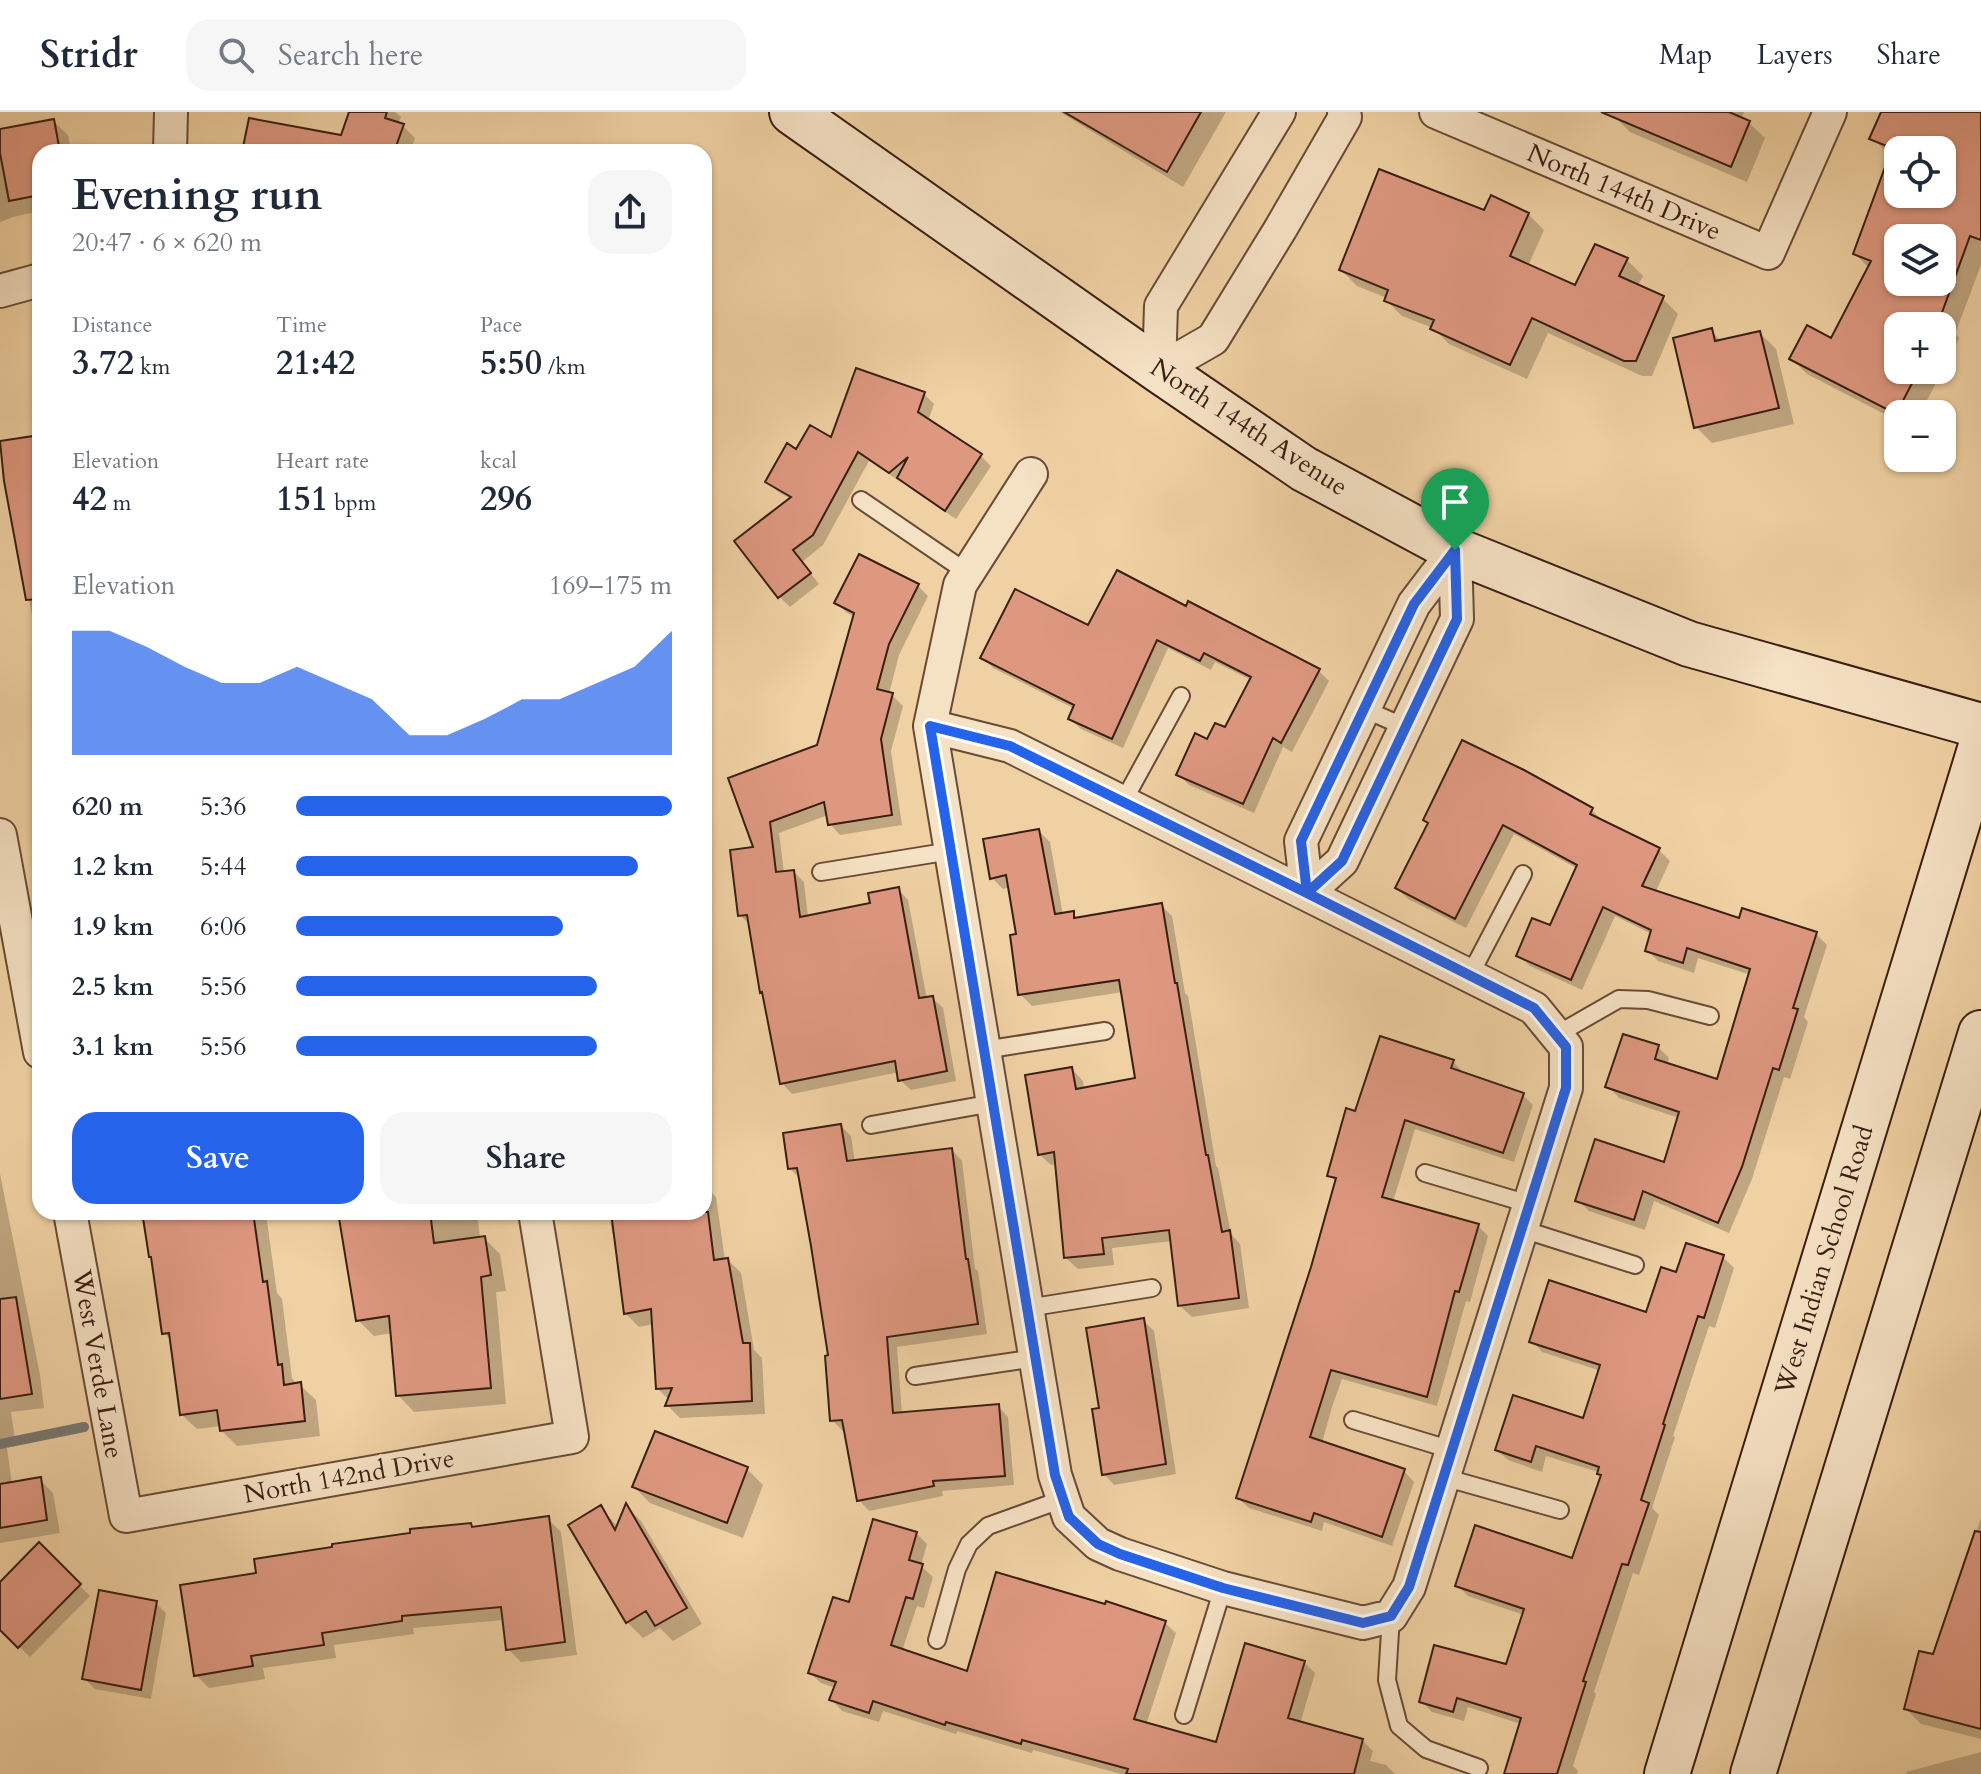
<!DOCTYPE html>
<meta charset="utf-8">
<style>
body{margin:0;font-family:Cardo,serif;background:#f6f6f7;color:#1f2937;height:100vh;display:flex;flex-direction:column;font-size:30px;white-space:nowrap}
*{box-sizing:border-box;margin:0}
p{font-size:26px;color:#747a83}
.icon{flex:none;width:44px;height:44px;fill:none;stroke:currentColor;stroke-width:2;stroke-linecap:round;stroke-linejoin:round}
.map{position:relative;flex:1;overflow:hidden}
.details{position:absolute;left:32px;top:32px;width:680px;height:1076px;display:flex;flex-direction:column;background:#fff;border-radius:24px;box-shadow:0 2px 6px #0004}
.details>*{flex:none}
.tools{position:absolute;left:1884px;top:24px;display:grid;gap:16px}
.tools a{display:grid;place-items:center;width:72px;height:72px;border-radius:16px;background:#fff;box-shadow:0 2px 6px #0004;font-size:40px}
.pin{position:absolute;display:grid;place-items:center;width:68px;height:68px;color:#fff;margin:-82px -34px;border-radius:50% 50% 50% 0;rotate:-45deg;box-shadow:0 0 8px #0007}
.pin .icon{rotate:45deg}
.round{display:grid;place-items:center;flex:none;width:84px;height:84px;border-radius:24px;background:#f6f6f7}
.summary{display:flex;align-items:center;justify-content:space-between;height:136px;padding:0 40px}
h1{font-size:44px;font-weight:700;line-height:60px}
.stats{display:grid;grid-template-columns:repeat(3,1fr);gap:12px;height:136px;padding:8px 40px}
.stats div{display:grid;align-content:center}
.stats b{font-size:34px;font-weight:700}
.stats small{font-size:22px;font-weight:400}
.stats p{font-size:22px}
.chart{height:224px;padding:16px 40px}
.chart p{display:flex;justify-content:space-between}
.chart svg{width:100%;height:144px;margin-top:8px;fill:#2563eb;opacity:.7}
.button{display:flex;gap:16px;margin-top:auto;padding:16px 40px}
.button a{flex:1;height:92px;border-radius:24px;background:#2563eb;color:#fff;font-size:32px;font-weight:700;line-height:92px;text-align:center}
.button a+a{background:#f6f6f7;color:#1f2937}
ul{padding:0 40px;list-style:none;font-size:26px}
li{display:grid;grid-template-columns:128px 96px 1fr;align-items:center;height:60px}
li i{height:20px;border-radius:10px;background:#2563eb}
header{display:flex;align-items:center;gap:48px;box-sizing:border-box;height:112px;padding:0 40px;background:#fff;border-bottom:2px solid #e0e1e3}
header strong{font-size:38px}
nav{display:flex;gap:44px;margin-inline-start:auto;font-size:28px}
.search{width:560px;height:72px;background:#f6f6f7;display:flex;align-items:center;gap:20px;box-sizing:border-box;padding:0 28px;border-radius:24px;color:#747a83;font-size:30px}
.map>svg:first-child{display:block}
.shadow{fill:#0003;fill-rule:evenodd}
.lines{fill:none;stroke-linecap:round;stroke-linejoin:round}
.stream{stroke:#787873;stroke-width:10}
.building{fill:#de9880;stroke:#3a1e12;stroke-width:2;fill-rule:evenodd}
.service-casing{stroke:#684b36;stroke-width:20}
.minor-casing{stroke:#684b36;stroke-width:36}
.secondary-casing{stroke:#3a1e12;stroke-width:48}
.service{stroke:#f5e1c3;stroke-width:16}
.minor{stroke:#f5e1c3;stroke-width:32}
.secondary{stroke:#f5e1c3;stroke-width:44}
.route-casing{stroke:#fff;stroke-width:16}
.route{stroke:#2563eb;stroke-width:10}
.labels{text-anchor:middle;dominant-baseline:central;stroke-width:7;stroke-linejoin:round;paint-order:stroke}
.street-label{font-size:26px;fill:#3a1e12;stroke:#f5e1c3}
</style>
<header>
<strong>Stridr</strong>
<div class="search"><svg class="icon" aria-label="search" viewBox="0 0 24 24"><circle cx="10" cy="10" r="6"/><path d="M15 15l6 6"/></svg>Search here</div>
<nav><a>Map</a><a>Layers</a><a>Share</a></nav>
</header>
<div class="map">
<svg width="1981" height="1662" viewBox="0 0 1981 1662">
<rect width="100%" height="100%" fill="#f0d1a3"/>
<filter id="stains"><feTurbulence type="fractalNoise" baseFrequency=".0025" numOctaves="4"/><feColorMatrix values="0 0 0 0 .2 0 0 0 0 .09 0 0 0 0 .02 0 0 0 .5 -.17"/></filter>
<radialGradient id="worn" r=".72"><stop offset=".6" stop-color="#630" stop-opacity="0"/><stop offset="1" stop-color="#630" stop-opacity=".3"/></radialGradient>
<!-- shadow -->
<path class="shadow" d="M351,0h44l6,5 -3,7 5,2 12,12 -5,14h-166l99,-14z
M1060,0h166l-43,75z
M1616,0h128l-3,7 8,4 16,15 -18,44 -117,-50 -16,-16z
M1883,0h98v153l-26,69 4,4 -39,76h-22v7l-91,-47 -16,-16 41,-18 37,-72 -14,-14 36,-98 -19,-18zM1898,38h44v44h-44zM1898,126h44v44h-44zM1898,214h44v44h-44z
M53,9l15,14 3,17h-31v59l-27,6 -13,5v-91z
M1486,100l42,2 16,16 -16,36 48,22 20,-42 31,14 16,16 -6,11 25,11 16,16 -26,62h-10l-94,-43 -21,46 -78,-35 -16,-16 -31,-12 -16,-16 1,-2 -30,-12 -16,-16z
M1711,219l11,11 38,-9 16,16 18,75 -82,19 -16,-16z
M704,251l7,56 -7,1z
M924,282l10,10 -6,17 53,35 10,10 -35,53 -46,-31 -8,-8 -1,2 -32,-21 -46,84 -21,17 17,22 -29,23 -10,-10 -43,-56 54,-42 -13,-7 -10,-10 28,-31 37,-11z
M40,325v215l-2,-14 -3,-3 -13,-81z
M1117,461l202,98 10,10 -37,71 -9,-5 -29,66 -65,-28 -11,-11 30,-32 17,-13 26,-49 -36,-18 -4,8 -43,-22 -45,100 -42,-19 -11,-10 5,-10 -82,-41 -11,-10 107,-31z
M917,473l11,11 -29,59 -10,39 3,1 11,11 -12,45 11,74 -62,10 -10,-11 -2,-9 -49,18 5,40 10,-1 10,10 4,35 64,-12 26,-16 10,11 19,99 5,-1 11,10 13,73 -45,9 -11,-10 -1,-8 -107,22 -10,-11 -17,-88 -3,-3 -11,-66 -11,-11 16,-66 -25,-70 88,-33 36,-129 -8,-4 -10,-10z
M1592,698l11,11 56,29 11,11 -15,32 85,27 76,14 11,11 -23,72 4,5 -18,57 -6,-2 -32,102 -23,54 -75,-32 -9,29 -56,-19 -11,-11 87,-35 14,-47 -60,-20 -11,-12 50,-39 11,11 -2,7 51,17 33,-107 -53,-17 -4,15 -36,-12 -11,-11 5,-16 -37,-18 -33,74 -52,-24 -12,-11 33,-27 27,-59 -64,-35 -48,94 -58,-29 -11,-11 33,-64z
M1039,719l11,11 13,73 10,-2 5,6 83,-14 11,11 13,77 3,3 28,170 2,2 13,66 9,10 9,64 -57,9 -12,-11 -8,-65 -60,7 2,17 -36,4 -12,-11 -9,-94 -6,1 -12,-11 33,-85 11,12 1,9 54,-10 -15,-88 -91,14 -12,-12 -2,-58 -8,-49 -7,2 -11,-11z
M1453,950l10,10 -1,2 61,21 10,10 -19,57 -99,-33 -22,73 85,24 10,10 -18,66 -4,-1 -29,105 -95,-27 -10,28 -10,36 82,28 10,11 -22,64 -68,-24 -2,9 -73,-23 -11,-10 74,-231 25,-84 -8,-8 28,-62z
M841,1014l10,10 4,26 97,-12 10,11 13,108 3,2 9,63 -90,13 5,67 96,-8 10,11 6,68 -72,6 1,5 -74,15 -10,-11 -13,-69h-3l-11,-11 -2,-63 -29,-178 -11,-10z
M704,1049l6,30 6,6 9,63h3l13,13 13,77 8,8 3,56 -85,4 -13,-13 2,-5 -12,-12 -3,-64 -15,3 -13,-13 -10,-77 -4,-4 -3,-21h95z
M0,1062l40,201 4,33 -33,4 4,28 -9,1 6,43 28,-4 13,13 7,40 -60,10z
M157,1100h106l1,6 3,3 10,72 5,6 10,79 5,7h3l16,15 4,36 -83,10 -16,-16v-4l-24,3 -16,-15 -9,-73 -8,-8z
M340,1100h137l3,26h4l16,16 6,37 -10,1 10,112 -92,8 -16,-17 -5,-62 -19,3 -16,-16z
M1723,1145l11,11 -19,60 -6,-2 -36,110 2,1 -23,71 7,7 -20,60 -6,-2 -39,119 2,2 -23,72 5,5 -1,3h-71l15,-50 -53,-17 -4,14 -32,-9 -11,-11 86,-35 17,-51 -56,-19 -11,-11 117,-24 28,-84 -4,-5 -52,-16 -4,16 -34,-12 -11,-10 87,-30 17,-49 -59,-19 -10,-11 116,-26 30,-40z
M1143,1208l11,11 22,143 -62,11 -10,-11 -3,-65z
M747,1357l16,16 -20,53 -93,-35 -16,-16z
M627,1395l14,14 61,103 -29,17 -13,-13 -17,10 -16,-16 -26,-114 17,19z
M1981,1406v221l-60,-15 -15,-15 28,-52z
M548,1407l13,13 16,123 -56,7 -13,-13 -4,-29 -91,8 1,6 -80,11 2,13 -73,10 2,11 -56,9 -13,-13 63,-101 212,-49 3,3z
M916,1421l11,11 -6,22 12,11 -9,31 -7,-2 -15,45 66,23 197,-51 11,10 -30,92 72,20 86,-83 11,11 -15,51 62,16 11,11 -3,10 16,4 9,9h-274l-88,-24 -1,3 -75,-22 -1,3 -73,-23 -4,11 -37,-11 -10,-11 4,-12 -15,-5 -11,-10 41,-68z
M39,1433l51,51 -60,61 -30,-29v-43z
M156,1491l10,10 -15,86 -56,-10 -10,-10z
M1981,1640v22h-74l-1,-2z"/>
<g class="lines">
<!-- stream -->
<path class="stream" d="M0,1332l84,-17"/>
</g>
<!-- building -->
<path class="building" d="M349,0h38l-2,6 19,6 -10,28h-152l7,-34 92,17z
M1064,0h137l-34,60z
M1601,0h128l21,9 -19,46z
M1881,0h100v128l-11,-4 -30,82 4,2 -2,6h-44v44h21l-23,44 -107,-55 18,-34 24,13 40,-77 -18,-7 39,-106 -23,-9zM1898,38h44v44h-44zM1898,126h44v44h-44z
M54,7l6,33h-20v43l-31,6 -9,-48v-24z
M1379,57l105,41 7,-15 38,18 -19,43 65,29 20,-41 33,14 -9,18 45,20 -28,65h-12l-92,-43 -22,47 -80,-36 4,-9 -50,-19 4,-11 -49,-20z
M1712,216l3,13 45,-10 19,77 -85,20 -21,-90z
M856,256l69,24 -7,20 64,42 -37,57 -48,-33 11,-21 -19,16 -31,-21 -45,83 -20,15 18,23 -33,25 -44,-57 57,-44 -26,-15 22,-39 9,6 14,-24 21,12z
M40,323v164l-14,1 -22,-119 -4,-40z
M859,442l60,30 -30,60 -12,45 16,4 -12,46 11,76 -64,10 -4,-23 -54,20 6,50 18,-2 6,47 70,-14 -2,-10 31,-6 20,111 14,-2 14,75 -49,10 -3,-20 -115,23 -18,-92 -2,1 -13,-78 -9,1 -8,-66 23,-3 -25,-69 89,-33 37,-132 -20,-10z
M1117,458l69,36 2,-5 132,68 -39,74 -8,-5 -30,66 -67,-29 19,-42 12,6 8,-16 10,4 26,-50 -47,-24 -4,8 -43,-21 -45,99 -44,-20 6,-14 -94,-47 35,-69 73,36z
M1462,628l62,30 69,38 -3,6 70,34 -18,38 97,32 3,-10 75,24 -24,76 5,1 -19,61 -6,-2 -31,99 -24,56 -75,-32 -9,29 -59,-19 20,-62 69,23 15,-50 -74,-25 18,-53 36,11 -4,14 62,20 33,-110 -63,-21 -4,15 -38,-12 6,-21 -48,-23 -32,73 -55,-24 16,-38 18,7 27,-60 -74,-40 -48,94 -60,-31 33,-65 -5,-3z
M1039,717l16,85 19,-3v7l88,-15 13,80h2l29,172h2l14,77 8,-2 9,68 -61,8 -9,-76 -67,8 2,16 -40,4 -10,-106 -16,3 -13,-80 47,-8 4,22 59,-11 -16,-98 -101,15 -8,-60 6,-1 -10,-59 -16,4 -7,-40z
M1380,924l74,24 -3,8 73,25 -21,60 -98,-33 -23,77 97,27 -20,68 -4,-1 -28,106 -96,-27 -8,26 -13,41 95,32 -23,68 -68,-24 -3,9 -75,-24 75,-231 25,-89 -9,-2 19,-68 9,3z
M841,1012l6,37 105,-13 14,111h2l10,65 -91,13 6,76 106,-9 6,72 -72,5 1,5 -77,15 -15,-81 -12,1 -5,-65 3,-1 -17,-109 -14,-78 -9,1 -5,-36z
M186,1100h67l10,70 4,-1 11,84 4,-1 2,21 17,-3 4,39 -85,10 -3,-21 -37,5 -11,-82 -7,1 -11,-77h-2l-6,-39z
M338,1100h92l4,31 51,-7 6,39 -10,2 10,111 -95,8 -7,-80 -33,5z
M611,1100h97l6,48 14,-2 15,85h7l2,58 -87,5 7,-18 -16,1 -5,-80 -27,5z
M1686,1131l38,12 -20,63 -6,-2 -35,108 2,1 -24,75 8,3 -21,62 -6,-1 -39,117 3,1 -29,92h-53l17,-56 -64,-20 -4,14 -34,-10 15,-57 72,19 18,-55 -69,-23 20,-61 97,33 29,-83 -4,-1 2,-7 -63,-21 -5,16 -36,-12 18,-55 70,23 17,-53 -71,-23 20,-62 97,32 15,-45 15,5z
M16,1185l16,97 -32,5v-100z
M1144,1206l22,146 -64,11 -10,-66 7,-1 -13,-80z
M655,1319l93,36 -21,56 -95,-36z
M41,1365l6,43 -47,8v-44z
M626,1391l61,105 -32,18 -9,-15 -20,12 -58,-98 33,-20 14,25z
M549,1404l16,126 -59,8 -5,-43 -99,9v5l-80,12 2,12 -73,11 2,10 -59,10 -14,-91 76,-12 -2,-14 78,-12v-3l78,-11v-4l61,-6 1,4z
M873,1407l44,13 -8,28 14,4 -10,35 -7,-2 -15,48 76,26 29,-99 109,32 1,-3 60,20 -32,98 82,23 29,-99 60,18 -17,57 75,21 -9,35h-228l2,-5 -106,-29 -1,4 -75,-22 -1,3 -72,-24 -4,12 -40,-13 7,-18 -28,-9 25,-76 16,5z
M1975,1419l6,1v197l-77,-20 15,-58 14,3z
M39,1430l42,42 -63,64 -18,-18v-48z
M99,1478l58,11 -16,89 -59,-11z"/>
<g class="lines">
<!-- service casing -->
<g class="service-casing">
<path id="service" d="M861,388l107,73
M1364,597l41,18
M1123,690l58,-106
M821,760l130,-21
M1470,863l53,-101
M1556,923l63,-36 29,1 62,16
M984,938l121,-19
M871,1013l122,-22
M1425,1061l104,31
M1522,1117l113,36
M1027,1196l125,-20
M915,1264l121,-18
M1353,1308l99,30
M1443,1365l117,33
M1391,1504l-4,64 12,46 27,23 53,19
M937,1528l20,-71 12,-25 19,-18 75,-27
M1184,1603l39,-127"/>
</g>
<!-- minor casing -->
<g class="minor-casing">
<path id="minor" d="M1436,0l332,141 62,-141
M170,40l1,-40
M0,179l40,-11
M1159,258l54,-31 68,-111 64,-111 -1,-5
M1159,258l2,-64 118,-194
M930,614l80,20 524,262 32,39v41l-157,499 -18,29 -28,7 -140,-35 -103,-34 -22,-10 -29,-27 -14,-42 -125,-749 30,-141 71,-111
M0,723l40,217
M1307,781l35,-32 115,-242 -2,-69
M1307,781l-6,-52 113,-237 41,-54
M70,1100l56,304 446,-79 -37,-225"/>
</g>
<!-- secondary casing -->
<g class="secondary-casing">
<path id="secondary" d="M792,0l367,258 145,99 151,81 234,94 292,82
M1667,1662l314,-1028
M1753,1662l228,-741"/>
</g>
<!-- service -->
<use href="#service" class="service"/>
<!-- minor -->
<use href="#minor" class="minor"/>
<!-- secondary -->
<use href="#secondary" class="secondary"/>
</g>
<g class="lines">
<!-- route casing -->
<g class="route-casing">
<path id="route" d="M1455,438l-41,54 -113,237 6,52 -297,-147 -80,-20 125,749 14,42 29,27 22,10 103,34 140,35 28,-7 18,-29 157,-499v-41l-32,-39 -227,-115 35,-32 115,-242 -2,-69"/>
</g>
<!-- route -->
<use href="#route" class="route"/>
</g>
<g class="labels">
<!-- street labels -->
<g class="street-label">
<text transform="translate(1624 80) rotate(23)">North 144th Drive</text>
<text transform="translate(1249 315) rotate(33)">North 144th Avenue</text>
<text transform="translate(1824 1148) rotate(-73)">West Indian School Road</text>
<text transform="translate(98 1252) rotate(80)">West Verde Lane</text>
<text transform="translate(349 1364) rotate(-10)">North 142nd Drive</text>
</g>
</g>
<rect width="100%" height="100%" filter="url(#stains)"/>
<rect width="100%" height="100%" fill="url(#worn)"/>
</svg>
<div class="tools">
<a><svg class="icon" aria-label="locate" viewBox="0 0 24 24"><circle cx="12" cy="12" r="6"/><path d="M12 2v4M12 18v4M2 12h4M18 12h4"/></svg></a>
<a><svg class="icon" aria-label="layers" viewBox="0 0 24 24"><path d="M12 4l9 5-9 5-9-5zM3 14l9 5 9-5"/></svg></a>
<a>+</a>
<a>−</a>
</div>
<div class="pin" style="left:1455px;top:438px;background:#1e9e55"><svg class="icon" aria-label="arrive" viewBox="0 0 24 24"><path d="M6 21V4h12l-3 4 3 4H6"/></svg></div>
<section class="details">
<div class="summary"><div><h1>Evening run</h1><p>20:47 · 6 × 620 m</p></div><a class="round"><svg class="icon" aria-label="share" viewBox="0 0 24 24"><path d="M12 15V3M7 8l5-5 5 5M5 13v7h14v-7"/></svg></a></div>
<div class="stats">
<div><p>Distance</p><b>3.72<small> km</small></b></div>
<div><p>Time</p><b>21:42</b></div>
<div><p>Pace</p><b>5:50<small> /km</small></b></div>
</div>
<div class="stats">
<div><p>Elevation</p><b>42<small> m</small></b></div>
<div><p>Heart rate</p><b>151<small> bpm</small></b></div>
<div><p>kcal</p><b>296</b></div>
</div>
<div class="chart"><p><span>Elevation</span>169–175 m</p>
<svg viewBox="0 0 160 44" preserveAspectRatio="none"><path d="M0 44V6L10 6L20 11L30 17L40 22L50 22L60 17L70 22L80 27L90 38L100 38L110 33L120 27L130 27L140 22L150 17L160 6V44z"/></svg>
</div>
<ul>
<li><b>620 m</b>5:36<i style="width:100%"></i></li>
<li><b>1.2 km</b>5:44<i style="width:91%"></i></li>
<li><b>1.9 km</b>6:06<i style="width:71%"></i></li>
<li><b>2.5 km</b>5:56<i style="width:80%"></i></li>
<li><b>3.1 km</b>5:56<i style="width:80%"></i></li>
</ul>
<div class="button"><a>Save</a><a>Share</a></div>
</section>
</div>
